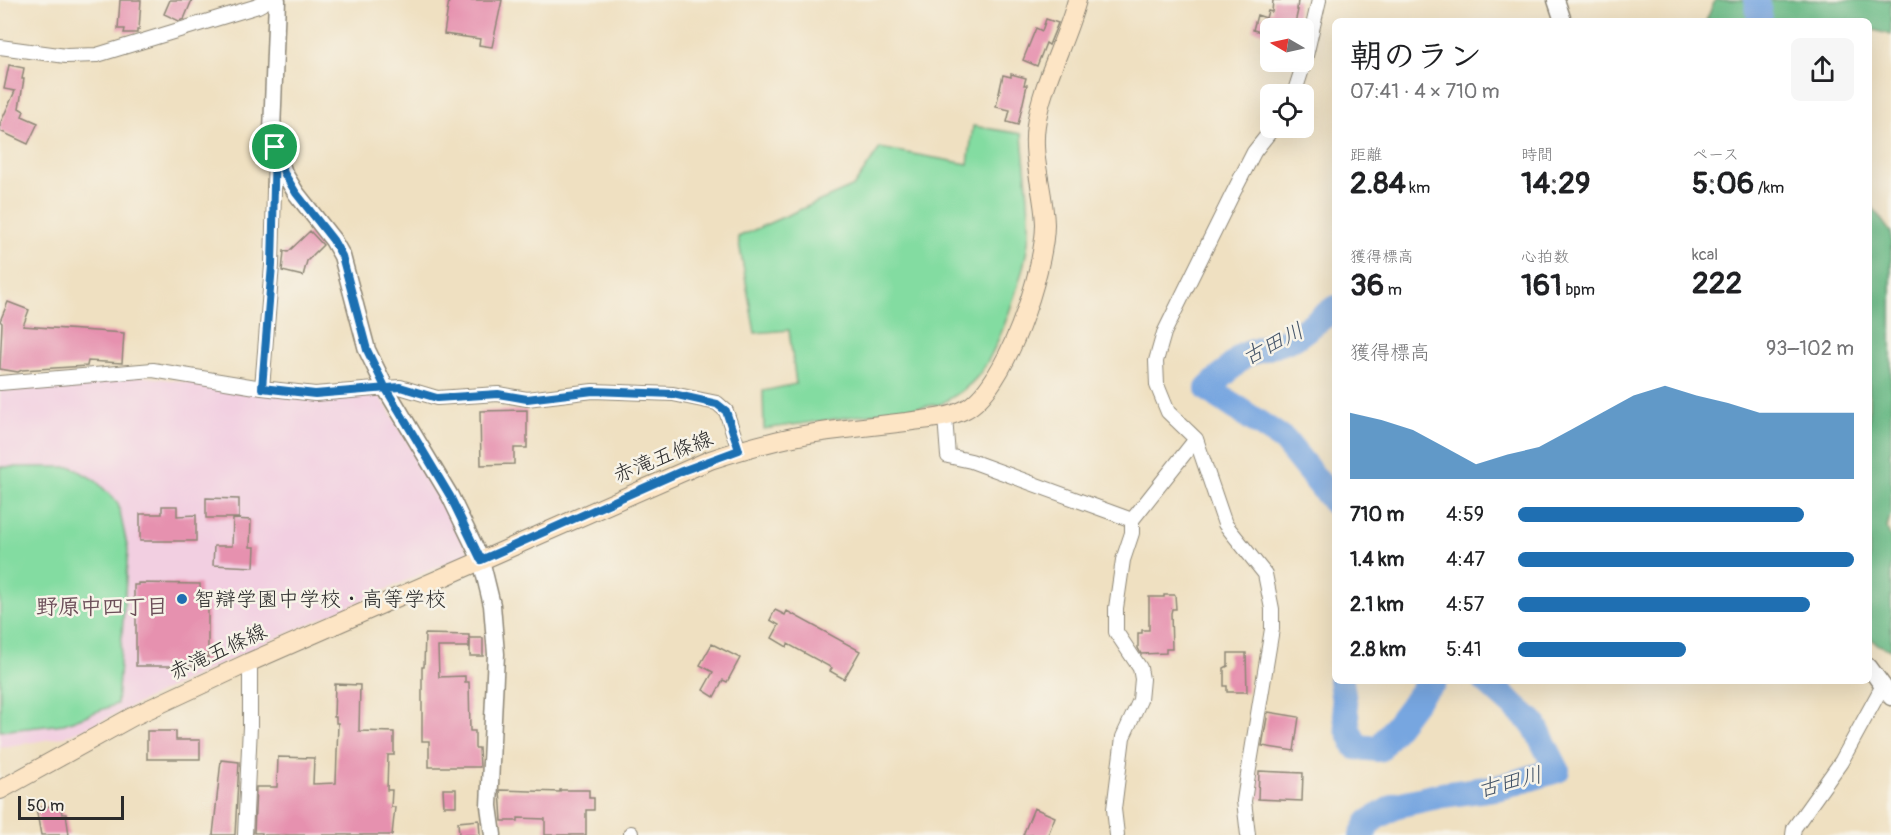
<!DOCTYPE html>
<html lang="ja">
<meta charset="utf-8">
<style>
body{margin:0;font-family:Pangolin,"Klee One",sans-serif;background:#f6f6f6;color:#202124;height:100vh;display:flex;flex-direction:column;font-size:22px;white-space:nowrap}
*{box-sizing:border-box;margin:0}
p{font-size:20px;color:#757577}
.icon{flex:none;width:33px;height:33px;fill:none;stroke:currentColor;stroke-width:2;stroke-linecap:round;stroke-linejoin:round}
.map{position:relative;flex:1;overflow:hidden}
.panel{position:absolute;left:1332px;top:18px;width:540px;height:666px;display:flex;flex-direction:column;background:#fff;border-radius:9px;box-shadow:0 6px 24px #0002}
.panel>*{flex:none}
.needle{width:39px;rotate:279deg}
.fabs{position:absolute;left:1260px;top:18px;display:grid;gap:12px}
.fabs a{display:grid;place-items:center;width:54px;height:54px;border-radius:9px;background:#fff;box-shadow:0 6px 24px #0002;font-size:30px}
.scale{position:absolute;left:18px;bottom:15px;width:106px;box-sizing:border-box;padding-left:6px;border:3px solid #2b2b2b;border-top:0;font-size:16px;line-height:21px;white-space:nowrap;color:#2b2b2b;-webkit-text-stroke:4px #f7f3e8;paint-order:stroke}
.pin{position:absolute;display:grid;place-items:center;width:51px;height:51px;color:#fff;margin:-26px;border:3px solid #fff;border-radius:50%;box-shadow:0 2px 6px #0007}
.round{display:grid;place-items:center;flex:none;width:63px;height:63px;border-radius:9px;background:#f6f6f6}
.head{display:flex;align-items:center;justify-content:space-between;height:102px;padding:0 18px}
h1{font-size:33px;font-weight:700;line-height:45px}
.figures{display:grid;grid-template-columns:repeat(3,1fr);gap:9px;height:102px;padding:6px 18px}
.figures div{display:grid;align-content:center}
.figures b{font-size:30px;font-weight:700}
.figures small{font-size:16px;font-weight:400}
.figures p{font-size:16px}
.chart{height:168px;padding:12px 18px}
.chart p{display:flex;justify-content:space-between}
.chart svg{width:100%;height:108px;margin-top:6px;fill:#1f6fb2;opacity:.7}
ul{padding:0 18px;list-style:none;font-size:20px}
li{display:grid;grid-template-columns:96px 72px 1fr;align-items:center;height:45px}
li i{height:15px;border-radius:8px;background:#1f6fb2}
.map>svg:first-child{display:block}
.built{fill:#f2cfe1}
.green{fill:#83dca1;stroke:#578466;stroke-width:1.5}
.forest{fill:#6abc87;stroke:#4a7459;stroke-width:1.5}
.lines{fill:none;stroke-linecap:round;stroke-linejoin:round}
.river{stroke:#77a6e0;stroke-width:26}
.building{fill:#e691af}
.minor-casing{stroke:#8d8676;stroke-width:16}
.tertiary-casing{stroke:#8d8676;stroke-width:19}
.secondary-casing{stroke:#8d8676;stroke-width:20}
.minor{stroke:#fff;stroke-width:14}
.tertiary{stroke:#fff;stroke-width:16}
.secondary{stroke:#fde5c5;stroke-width:18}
.route-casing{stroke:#fff;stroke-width:12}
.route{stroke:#1f6fb2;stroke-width:8}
.poi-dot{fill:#1f6fb2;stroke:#f7f3e8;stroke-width:2}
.labels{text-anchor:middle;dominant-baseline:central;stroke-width:5;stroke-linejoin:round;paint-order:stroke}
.street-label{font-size:21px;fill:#2b2b2b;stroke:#f7f3e8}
.poi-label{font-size:21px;fill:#2b2b2b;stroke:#f7f3e8;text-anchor:start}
.water-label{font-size:22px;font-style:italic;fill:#46566a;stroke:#f7f3e8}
.neighbourhood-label{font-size:22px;font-weight:bold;fill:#6c4f59;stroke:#f7f3e8}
</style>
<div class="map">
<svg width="1891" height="835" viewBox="0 0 1891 835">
<rect width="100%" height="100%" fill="#f7f3e8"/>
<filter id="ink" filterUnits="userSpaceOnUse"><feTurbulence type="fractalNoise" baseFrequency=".0167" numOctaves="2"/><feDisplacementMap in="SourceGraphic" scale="12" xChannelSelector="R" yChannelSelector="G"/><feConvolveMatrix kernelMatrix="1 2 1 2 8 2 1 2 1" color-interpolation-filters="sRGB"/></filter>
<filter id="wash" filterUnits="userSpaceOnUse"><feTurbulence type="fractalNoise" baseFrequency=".008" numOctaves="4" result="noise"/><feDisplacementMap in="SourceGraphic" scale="24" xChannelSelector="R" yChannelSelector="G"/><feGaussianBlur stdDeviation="1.35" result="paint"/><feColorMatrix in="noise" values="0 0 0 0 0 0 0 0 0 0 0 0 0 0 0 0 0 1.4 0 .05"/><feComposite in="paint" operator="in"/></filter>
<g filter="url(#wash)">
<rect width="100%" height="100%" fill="#efe0c1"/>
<!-- built -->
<path class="built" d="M142,376l98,13 140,6 55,93 34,65 -208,92 -173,82 -26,10 -62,11v-359l17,1 52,-8z"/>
<!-- green -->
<path class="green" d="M973,126l49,8c2,32 8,65 7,97 -1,34 -30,120 -52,146 -10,12 -23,19 -36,27l-177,25 -1,-38 33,-7 -7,-54 -34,3 -17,-96 116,-51 26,-38 88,16z
M0,467h72l23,13 23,23 10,47 -11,154 -53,20 -64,7z"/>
<!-- forest -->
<path class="forest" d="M1715,0h176v35l-17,-5 -5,2v-11h-163z
M1869,202l22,31v279l-4,16 4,11v111l-15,-6 -7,-9z"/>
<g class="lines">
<!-- river -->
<path class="river" d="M1757,0l3,21
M1335,308l-41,30 -50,17 -36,34 76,51 51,63
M1341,681l7,48 8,18 23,2 43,-57 12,-11
M1362,835l7,-13 28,-17 45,-10 59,-8 56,-17 -23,-46 -48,-43"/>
</g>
<g id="blocks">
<!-- building -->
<path class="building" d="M120,0h21l-2,30h-2v3h-13l1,-4h-7z
M170,0h22l-8,19 -5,2 -15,-7z
M449,0h53l-10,47 -13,-2 1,-6 -36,-5z
M1273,0h25l-1,10h1l-4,18h-24v6l-17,-4 4,-15 9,3 2,-7 4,1z
M1046,19l12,4 -9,22 -3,-2 -9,23 -14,-6 13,-32 6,3z
M9,65l15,3 -2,11h2l-5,29 5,3 -2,5 16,7 -10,21 -28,-13v-7l15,-33 -11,-2z
M1011,74l15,4 -2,7h3l-9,40 -11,-3 3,-12 -14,-3 7,-32 8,2z
M310,231l13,14 -16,16 -4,15 -21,-5 2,-20 4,1z
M8,302l21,8 -6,16 101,7 -2,30 -34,-2 -1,5 -65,4 -4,2 -18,-3 2,-46 -2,-2z
M527,410v38h-13v16l-33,1 -1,-54z
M206,498l33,1v19h-33z
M162,506h15v10l19,-1v26h-56v-27h22z
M233,519l18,1 -1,27h5l-1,20 -41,-2 1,-19h18z
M138,583l62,1v22h8v60h-72v-65h-2v-16h4z
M1164,595h11l1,14h-4l-1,4 1,36h-6v4l-25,1 -3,-6v-15h4v-3h7v-33h15z
M775,610l10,5 2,-4 73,40 -16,28 -14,-8 2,-3 -44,-24 -1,3 -15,-9 7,-13 -9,-5z
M425,634l44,1v12h-31l1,30 26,-1v6h4l1,49h5v17h4l1,19h-51v-26h-7v-74h2z
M470,638h13v18h-13z
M712,644l28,14 -13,24 -4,-2 -9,17 -11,-7 10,-18 -13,-7z
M1228,653h18l1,39h-20v-6h-3v-18l4,-2z
M335,684l25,1 -1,46 35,1v23h-6l-1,35h5l-1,17h4l-3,28h-130v-2h-8l2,-46h21l1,-30 36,1 -1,26 23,-1 2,-60h-2v-6h-2z
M1268,712l31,5 -5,34 -32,-5z
M147,731h29v9h24v19h-53z
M221,760l18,2 -4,73h-22z
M1259,771l44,2 -1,28 -44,-2z
M443,789h13v17h-12z
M500,790l60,2v-2h29v8h5v12h-8v25h-41v-16l-27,-1v3h-16z
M60,805l2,9h4l3,21h-28l-5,-27z
M1034,808l21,9 -7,18h-25z
M479,820l1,15h-21l-1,-13z"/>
</g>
</g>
<g filter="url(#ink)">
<use href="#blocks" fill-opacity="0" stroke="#8d8676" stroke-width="1.5"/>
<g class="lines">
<!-- minor casing -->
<g class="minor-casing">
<path id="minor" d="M0,47l66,9 31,-1 161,-49 11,-6
M1294,94l11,-34 14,-60
M0,383l153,-13 109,18 53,6 85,-7 37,11 61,-4 29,5 66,-8 80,3 44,9 9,8 13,39
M262,388l10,-123 3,-111
M945,417l3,39 23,5 161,59
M245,835l5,-109v-64
M631,835v-2
M1117,835l-3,-26 9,-72 17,-37 2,-21 -2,-11 -24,-36v-24l7,-48 9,-27v-13l64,-81
M1248,835l-4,-34 3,-20 25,-152v-20l-7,-35 -40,-50 -29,-85 -28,-27 -11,-27 -1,-24 8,-28 67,-136 23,-45 19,-24
M1793,835l1,-7 47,-66 41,-75"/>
</g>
<!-- tertiary casing -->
<g class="tertiary-casing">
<path id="tertiary" d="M277,0l-5,131 3,16 9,26 12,20 37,47 9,16 25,94 19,39 64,107 31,64 11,45 4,49 -7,152 4,29
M1556,0l7,21
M1869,667l22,30"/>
</g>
<!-- secondary casing -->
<g class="secondary-casing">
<path id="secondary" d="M0,790l132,-73 118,-55 460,-202c39,-13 79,-24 119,-29 26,-3 51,-6 77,-9 19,-3 40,-3 58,-12 42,-20 81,-141 81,-186 -1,-33 -14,-66 -9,-99 6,-43 30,-83 41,-125"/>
</g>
<!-- minor -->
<use href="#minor" class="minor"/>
<!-- tertiary -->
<use href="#tertiary" class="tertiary"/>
<!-- secondary -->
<use href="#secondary" class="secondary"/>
</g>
</g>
<g class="lines" filter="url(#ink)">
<!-- route casing -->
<g class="route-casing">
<path id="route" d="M275,147l9,26 12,20 37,47 9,16 25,94 19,39 64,107 31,64 201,-89 57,-21 -13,-39 -9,-7 -44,-10 -80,-3 -66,8 -29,-5 -61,4 -37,-11 -85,7 -53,-6 10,-123 3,-118"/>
</g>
<!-- route -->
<use href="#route" class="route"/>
</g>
<!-- markers -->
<circle class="poi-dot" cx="182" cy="599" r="6"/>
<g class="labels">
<!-- street labels -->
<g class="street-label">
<text transform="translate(663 457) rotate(-22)">赤滝五條線</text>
<text transform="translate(218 652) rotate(-25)">赤滝五條線</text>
</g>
<!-- poi labels -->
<g class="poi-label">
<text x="194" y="599">智辯学園中学校・高等学校</text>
</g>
<!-- water labels -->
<g class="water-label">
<text transform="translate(1273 344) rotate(-27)">古田川</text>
<text transform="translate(1510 782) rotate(-14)">古田川</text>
</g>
<!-- neighbourhood labels -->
<g class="neighbourhood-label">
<text x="102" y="607">野原中四丁目</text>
</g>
</g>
</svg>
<div class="fabs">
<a><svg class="needle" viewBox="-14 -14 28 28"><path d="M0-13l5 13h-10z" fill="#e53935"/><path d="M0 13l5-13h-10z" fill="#757577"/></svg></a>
<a><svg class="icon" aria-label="locate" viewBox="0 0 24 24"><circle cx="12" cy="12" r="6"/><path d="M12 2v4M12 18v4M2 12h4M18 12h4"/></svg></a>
</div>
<div class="scale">50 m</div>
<div class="pin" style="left:275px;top:147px;background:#1e9e55"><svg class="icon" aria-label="arrive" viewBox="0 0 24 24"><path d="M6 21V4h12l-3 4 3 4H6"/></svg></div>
<section class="panel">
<div class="head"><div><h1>朝のラン</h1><p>07:41 · 4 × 710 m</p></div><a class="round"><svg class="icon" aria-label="share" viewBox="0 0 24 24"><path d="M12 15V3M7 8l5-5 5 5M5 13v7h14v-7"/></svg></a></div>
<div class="figures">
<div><p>距離</p><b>2.84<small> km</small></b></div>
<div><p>時間</p><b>14:29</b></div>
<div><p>ペース</p><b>5:06<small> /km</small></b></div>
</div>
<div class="figures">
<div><p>獲得標高</p><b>36<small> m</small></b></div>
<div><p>心拍数</p><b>161<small> bpm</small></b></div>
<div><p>kcal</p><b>222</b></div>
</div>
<div class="chart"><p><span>獲得標高</span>93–102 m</p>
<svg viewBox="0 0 160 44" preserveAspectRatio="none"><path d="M0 44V17L10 20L20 24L30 31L40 38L50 34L60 31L70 24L80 17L90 10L100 6L110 10L120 13L130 17L140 17L150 17L160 17V44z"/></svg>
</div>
<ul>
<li><b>710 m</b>4:59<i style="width:85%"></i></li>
<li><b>1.4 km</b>4:47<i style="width:100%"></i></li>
<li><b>2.1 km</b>4:57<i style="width:87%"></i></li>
<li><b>2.8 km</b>5:41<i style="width:50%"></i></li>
</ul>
</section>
</div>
